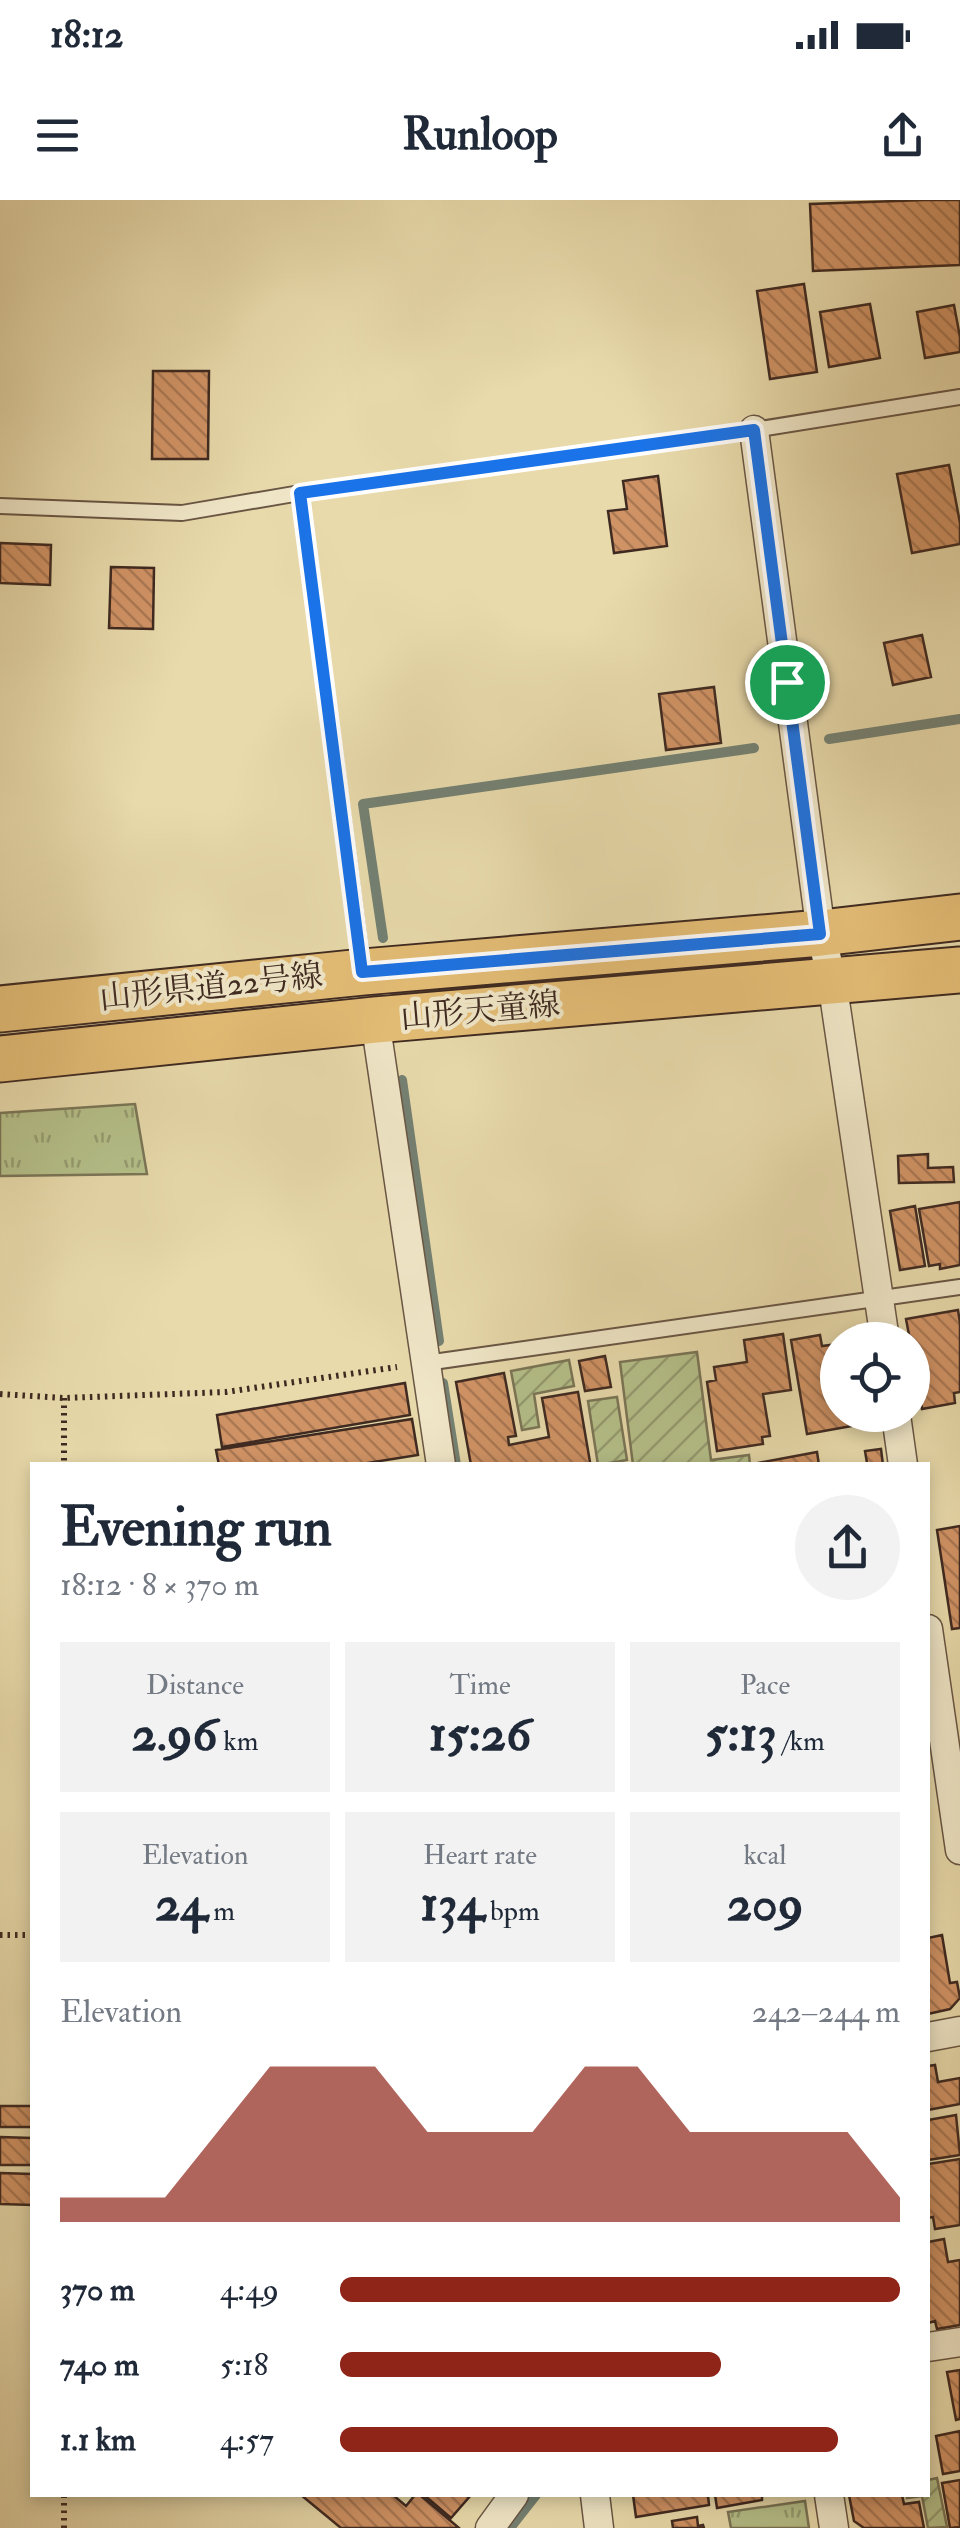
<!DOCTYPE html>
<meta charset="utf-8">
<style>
body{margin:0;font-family:"IM FELL Double Pica","Noto Serif JP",serif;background:#f2f2f3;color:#1f2937;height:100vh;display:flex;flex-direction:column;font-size:38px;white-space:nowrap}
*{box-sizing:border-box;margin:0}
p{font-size:32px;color:#747a83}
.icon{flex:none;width:55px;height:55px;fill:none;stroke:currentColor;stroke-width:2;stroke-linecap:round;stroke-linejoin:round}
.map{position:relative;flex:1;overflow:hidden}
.panel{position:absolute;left:30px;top:1262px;width:900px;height:1035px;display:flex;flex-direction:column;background:#fff;border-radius:0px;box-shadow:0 5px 15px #0003}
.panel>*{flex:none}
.buttons{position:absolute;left:820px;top:1122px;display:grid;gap:20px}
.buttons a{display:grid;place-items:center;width:110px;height:110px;border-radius:50%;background:#fff;box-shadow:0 5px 15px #0003;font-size:50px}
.pin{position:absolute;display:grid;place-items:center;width:85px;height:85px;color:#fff;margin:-42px;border:5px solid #fff;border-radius:50%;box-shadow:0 2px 10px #0007}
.round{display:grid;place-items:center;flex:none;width:105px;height:105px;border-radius:52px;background:#f2f2f3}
.headline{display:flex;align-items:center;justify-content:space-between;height:170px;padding:0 30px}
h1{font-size:55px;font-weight:700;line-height:75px}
.metrics{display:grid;grid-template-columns:repeat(3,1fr);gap:15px;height:170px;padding:10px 30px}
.metrics div{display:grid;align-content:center;border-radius:0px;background:#f2f2f3;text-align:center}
.metrics b{font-size:50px;font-weight:700}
.metrics small{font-size:28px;font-weight:400}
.metrics p{font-size:28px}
.chart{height:280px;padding:20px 30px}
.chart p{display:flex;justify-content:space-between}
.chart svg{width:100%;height:180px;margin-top:10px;fill:#8f2418;opacity:.7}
ul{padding:0 30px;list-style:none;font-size:32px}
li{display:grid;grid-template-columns:160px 120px 1fr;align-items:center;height:75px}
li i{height:25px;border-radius:12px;background:#8f2418}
.status{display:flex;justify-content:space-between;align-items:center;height:70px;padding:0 50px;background:#fff;direction:ltr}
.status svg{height:28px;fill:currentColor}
header{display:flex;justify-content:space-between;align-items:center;height:130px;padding:0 30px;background:#fff;font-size:45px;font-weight:700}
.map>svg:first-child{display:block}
.grass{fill:url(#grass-tufts);stroke:#7a7556;stroke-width:2.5}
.garden{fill:url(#garden-furrows);stroke:#7a7556;stroke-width:2.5}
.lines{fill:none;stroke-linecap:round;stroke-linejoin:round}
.stream{stroke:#748173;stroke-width:10}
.building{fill:url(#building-back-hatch);stroke:#3f2a21;stroke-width:2.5}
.lane-casing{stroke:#695644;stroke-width:18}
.street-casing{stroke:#695644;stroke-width:31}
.primary-casing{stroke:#3f2a21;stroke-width:49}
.path{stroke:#3f2a21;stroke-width:6;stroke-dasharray:2.5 5;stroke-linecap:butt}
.lane{stroke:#f0e7c8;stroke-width:14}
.street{stroke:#f0e7c8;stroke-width:28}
.primary{stroke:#e4bd76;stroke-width:45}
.route-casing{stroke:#fff;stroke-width:20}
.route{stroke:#1a73e8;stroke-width:12}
.labels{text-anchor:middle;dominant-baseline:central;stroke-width:8;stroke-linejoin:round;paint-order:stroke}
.street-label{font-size:32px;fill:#3f2a21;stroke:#f0e7c8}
</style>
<div class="status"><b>18:12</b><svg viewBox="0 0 49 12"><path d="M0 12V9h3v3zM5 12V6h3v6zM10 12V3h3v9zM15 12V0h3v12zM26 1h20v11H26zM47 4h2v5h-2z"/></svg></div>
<header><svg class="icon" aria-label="menu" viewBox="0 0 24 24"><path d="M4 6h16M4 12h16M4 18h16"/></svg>Runloop<svg class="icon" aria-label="share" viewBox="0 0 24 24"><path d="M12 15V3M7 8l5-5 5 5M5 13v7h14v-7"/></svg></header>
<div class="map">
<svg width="960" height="2328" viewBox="0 0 960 2328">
<defs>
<pattern id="grass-tufts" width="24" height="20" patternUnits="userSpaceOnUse" patternTransform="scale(2.5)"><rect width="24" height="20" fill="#b5c08a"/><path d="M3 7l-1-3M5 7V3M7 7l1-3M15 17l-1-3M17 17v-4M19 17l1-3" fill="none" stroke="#959c70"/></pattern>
<pattern id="garden-furrows" width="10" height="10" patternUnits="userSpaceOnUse" patternTransform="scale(2.5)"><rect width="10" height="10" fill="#b5c08a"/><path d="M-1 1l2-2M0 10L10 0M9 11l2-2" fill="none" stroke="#959c70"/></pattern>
<pattern id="building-back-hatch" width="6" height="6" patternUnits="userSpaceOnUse" patternTransform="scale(2.5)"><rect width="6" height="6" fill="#d09365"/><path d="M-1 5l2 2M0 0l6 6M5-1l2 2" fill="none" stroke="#aa7853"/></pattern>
</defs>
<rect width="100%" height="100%" fill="#e8daab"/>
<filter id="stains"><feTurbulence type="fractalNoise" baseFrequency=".002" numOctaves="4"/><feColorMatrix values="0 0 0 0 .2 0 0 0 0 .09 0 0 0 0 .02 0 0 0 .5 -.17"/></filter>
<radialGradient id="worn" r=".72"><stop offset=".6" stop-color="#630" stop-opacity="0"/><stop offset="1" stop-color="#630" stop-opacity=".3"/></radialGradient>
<!-- grass -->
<path class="grass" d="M135,904l12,70 -147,2v-63z
M805,2301l4,27h-78l-3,-16z"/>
<!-- garden -->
<path class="garden" d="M697,1152l14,108 38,-5 1,10h-117l-13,-103z
M569,1160l5,26 -40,8 5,33 -17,3 -11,-59z
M617,1197l10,63 -29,5 -10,-64z
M937,2278l10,49 -19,1 -6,-32 -15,2v-3h21v-15z"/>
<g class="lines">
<!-- stream -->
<path class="stream" d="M829,539l131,-20
M383,738l-20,-134 391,-56
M402,880l37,261
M443,1183l13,82
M510,2328l26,-33"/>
</g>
<!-- building -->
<path class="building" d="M925,0h35v65l-147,6 -3,-67z
M804,84l13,88 -47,7 -13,-88z
M870,104l10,54 -51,9 -9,-55z
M954,105l6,32v15l-35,6 -8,-46z
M153,171h56l-1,88h-56z
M949,265l11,58v21l-48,9 -15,-79z
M658,276l9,70 -53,7 -6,-42 19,-2 -4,-28z
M0,343l51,2 -1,40 -50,-2z
M111,367l43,1 -1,61 -44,-1z
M922,435l9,42 -38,8 -9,-42z
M714,487l7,56 -55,7 -7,-56z
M928,954v14l25,-1 1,15 -55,1 -1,-27z
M960,1002v63l-20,4v-5l-11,2 -10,-57z
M915,1006l10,60 -25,4 -10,-59z
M958,1110l2,13v69l-6,1 1,10 -33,6 -10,-53v-16h-2l-4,-21z
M783,1134l8,56 -28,4 7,42 -8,1 1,7 -46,7 -10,-69 9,-2 -2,-13 33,-5 -3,-22z
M820,1135l2,11 16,-2v71h24l1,9 -56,10 -16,-94z
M605,1156l6,31 -26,4 -6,-30z
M504,1173l12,63 -8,1 1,8 40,-8 -7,-39 36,-6 12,70 -14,3h-105l-15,-83z
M405,1183l5,32 -188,32 -5,-32z
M412,1219l6,36 -63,10h-136l-3,-15z
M881,1249l2,16h-25l9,-2 -2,-12z
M817,1252l2,13h-61v-2z
M960,1326v102l-8,1 -15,-99z
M942,1735l8,48 7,-1 3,16 -10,11 -22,5v-76z
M935,1865l3,17 22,-4v26l-32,6v-44z
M0,1906h32v21h-32z
M956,1915l4,40 -32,5v-40z
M0,1937l32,1v27h-32z
M960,1959v66l-25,4 -2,-12 -5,1v-54z
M0,1973l32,1v31l-32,-1z
M944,2039l4,23 12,-2v65l-23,4 -2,-8 -7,2v-81z
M960,2170v49l-4,1 -9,-48z
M960,2231v40l-17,3 -7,-38z
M960,2280v47l-10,1 -8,-45z
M301,2295h92l13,11 9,-11h5l39,33h-118z
M424,2295h47l-20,23z
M633,2295h75l1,10 -73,12z
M715,2295h47v5l-45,8z
M849,2295h53l2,9 15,-2 5,26h-60l-10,-7z
M697,2317l1,9 5,-1 1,3h-31l-1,-7z"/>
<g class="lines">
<!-- lane casing -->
<g class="lane-casing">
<path id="lane" d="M300,293l62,473
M0,306l182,7 118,-20 454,-63 206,-33
M426,1163l534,-76"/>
</g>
<!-- street casing -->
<g class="street-casing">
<path id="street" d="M754,230l67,503 11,48 53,359
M375,820l66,445
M896,1215l7,50
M928,1429l32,221
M928,1837l32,-6
M928,2147l32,-5
M595,2295l4,33
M829,2295l5,33
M490,2328l24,-33"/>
</g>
<!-- primary casing -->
<g class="primary-casing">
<path id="primary" d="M0,809l363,-37 458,-39 139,-16
M0,859l375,-39 585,-50"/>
</g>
<!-- path -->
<path class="path" d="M0,1194l64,4 162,-6 171,-25
M64,1198v67
M0,1735h32
M64,2328v-33"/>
<!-- lane -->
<use href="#lane" class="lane"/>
<!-- street -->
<use href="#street" class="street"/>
<!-- primary -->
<use href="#primary" class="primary"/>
</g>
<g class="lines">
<!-- route casing -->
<g class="route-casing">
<path id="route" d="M754,230l66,504 -458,38 -62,-479z"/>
</g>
<!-- route -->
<use href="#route" class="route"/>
</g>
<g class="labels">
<!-- street labels -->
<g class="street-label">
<text transform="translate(211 787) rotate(-6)">山形県道22号線</text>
<text transform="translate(480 811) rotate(-5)">山形天童線</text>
</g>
</g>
<rect width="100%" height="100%" filter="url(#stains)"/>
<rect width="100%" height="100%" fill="url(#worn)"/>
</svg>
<div class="buttons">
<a><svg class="icon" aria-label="locate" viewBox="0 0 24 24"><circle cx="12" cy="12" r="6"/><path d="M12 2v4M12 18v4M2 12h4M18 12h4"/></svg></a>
</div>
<div class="pin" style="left:787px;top:482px;background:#1e9e55"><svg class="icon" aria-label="arrive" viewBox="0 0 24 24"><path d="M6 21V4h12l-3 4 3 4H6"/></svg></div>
<section class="panel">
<div class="headline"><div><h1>Evening run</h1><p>18:12 · 8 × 370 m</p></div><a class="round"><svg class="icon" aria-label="share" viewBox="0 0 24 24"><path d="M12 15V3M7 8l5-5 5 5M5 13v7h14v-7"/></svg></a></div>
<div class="metrics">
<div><p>Distance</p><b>2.96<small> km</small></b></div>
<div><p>Time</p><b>15:26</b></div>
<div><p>Pace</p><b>5:13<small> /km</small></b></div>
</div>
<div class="metrics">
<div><p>Elevation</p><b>24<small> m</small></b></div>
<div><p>Heart rate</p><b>134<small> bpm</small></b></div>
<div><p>kcal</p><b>209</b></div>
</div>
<div class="chart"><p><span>Elevation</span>242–244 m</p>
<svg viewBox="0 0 160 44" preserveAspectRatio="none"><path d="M0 44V38L10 38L20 38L30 22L40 6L50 6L60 6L70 22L80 22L90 22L100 6L110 6L120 22L130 22L140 22L150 22L160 38V44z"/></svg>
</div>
<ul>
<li><b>370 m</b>4:49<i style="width:100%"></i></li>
<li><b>740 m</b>5:18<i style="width:68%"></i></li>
<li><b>1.1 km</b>4:57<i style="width:89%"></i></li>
</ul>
</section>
</div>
